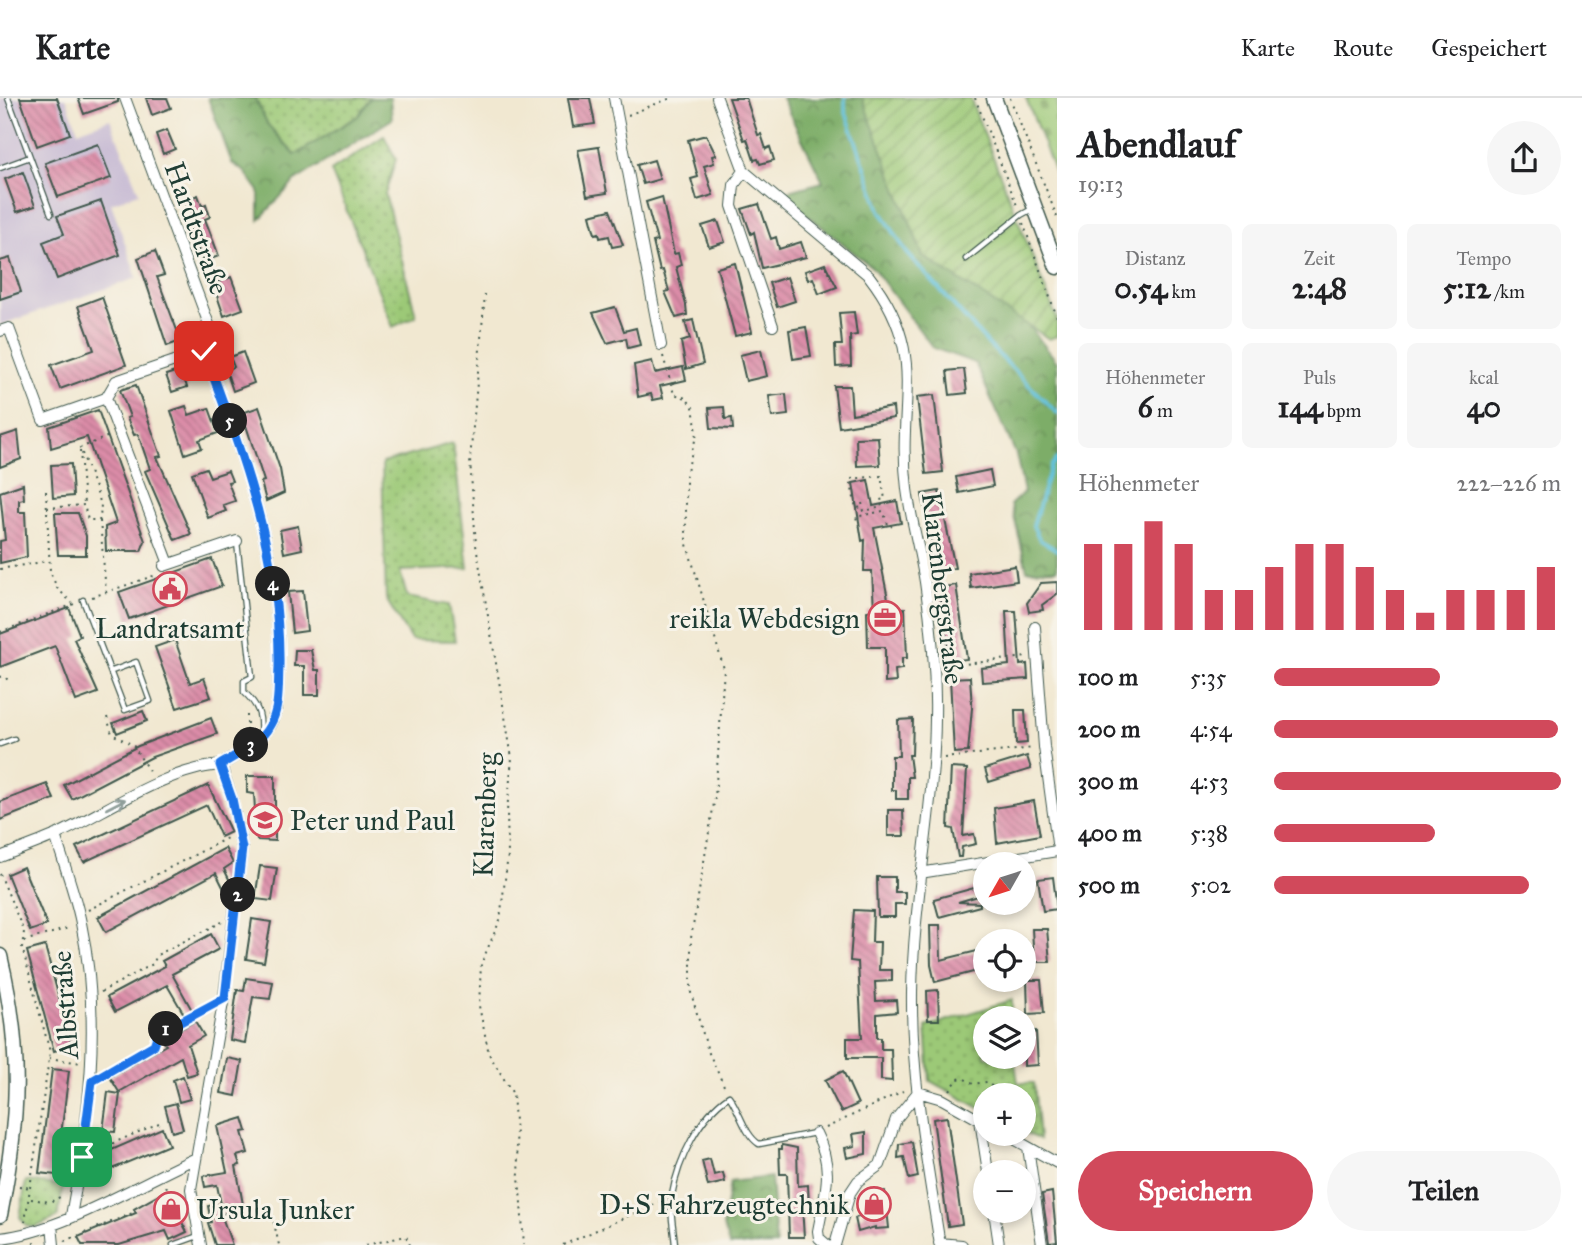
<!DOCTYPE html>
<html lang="de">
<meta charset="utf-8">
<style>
body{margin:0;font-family:"IM FELL Great Primer",serif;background:#f6f6f6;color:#202124;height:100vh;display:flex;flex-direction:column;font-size:26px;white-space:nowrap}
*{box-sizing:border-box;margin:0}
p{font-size:23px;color:#757577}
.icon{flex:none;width:38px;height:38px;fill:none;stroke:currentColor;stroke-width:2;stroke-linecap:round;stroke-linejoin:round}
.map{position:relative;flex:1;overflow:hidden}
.panel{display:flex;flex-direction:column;background:#fff;width:525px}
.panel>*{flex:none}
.needle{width:46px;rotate:231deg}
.buttons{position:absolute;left:973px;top:754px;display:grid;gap:14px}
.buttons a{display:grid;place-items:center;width:63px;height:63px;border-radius:50%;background:#fff;box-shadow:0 4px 10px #0003;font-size:35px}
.pin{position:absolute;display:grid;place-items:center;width:60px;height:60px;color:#fff;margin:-30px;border-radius:14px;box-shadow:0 4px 10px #0006}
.km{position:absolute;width:35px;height:35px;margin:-18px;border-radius:50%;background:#222;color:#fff;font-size:19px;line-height:35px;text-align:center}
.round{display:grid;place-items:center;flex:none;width:74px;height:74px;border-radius:37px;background:#f6f6f6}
.summary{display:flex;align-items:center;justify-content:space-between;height:119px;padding:0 21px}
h1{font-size:38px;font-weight:700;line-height:52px}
.stats{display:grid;grid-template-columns:repeat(3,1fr);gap:10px;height:119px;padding:7px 21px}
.stats div{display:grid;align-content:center;border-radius:10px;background:#f6f6f6;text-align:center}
.stats b{font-size:30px;font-weight:700}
.stats small{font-size:19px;font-weight:400}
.stats p{font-size:19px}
.chart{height:196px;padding:14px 21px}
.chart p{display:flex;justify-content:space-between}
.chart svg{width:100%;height:126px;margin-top:7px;stroke:#d1495b;stroke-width:6}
.button{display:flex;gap:14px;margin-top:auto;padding:14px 21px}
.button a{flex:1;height:80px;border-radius:42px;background:#d1495b;color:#fff;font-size:28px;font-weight:700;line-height:80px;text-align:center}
.button a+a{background:#f6f6f6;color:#202124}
ul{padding:0 21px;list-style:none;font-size:23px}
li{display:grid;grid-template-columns:112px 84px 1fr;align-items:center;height:52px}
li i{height:18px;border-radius:9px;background:#d1495b}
header{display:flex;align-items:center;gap:42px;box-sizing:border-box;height:98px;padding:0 35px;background:#fff;border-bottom:2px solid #e0e0e0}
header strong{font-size:33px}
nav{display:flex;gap:38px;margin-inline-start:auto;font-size:24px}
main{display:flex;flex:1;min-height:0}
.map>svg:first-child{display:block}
.industrial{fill:#cbbfd5}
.grass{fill:url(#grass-dots);stroke:#5e8356;stroke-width:2}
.forest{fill:url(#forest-crowns);stroke:#4e754e;stroke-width:2}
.cemetery{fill:url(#cemetery-stones);stroke:#5e8356;stroke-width:2}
.garden{fill:url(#garden-furrows);stroke:#5e8356;stroke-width:2}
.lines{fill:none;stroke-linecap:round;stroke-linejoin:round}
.stream{stroke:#61c2df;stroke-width:3.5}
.building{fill:url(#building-back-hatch)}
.lane-casing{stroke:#3e574c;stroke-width:7}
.street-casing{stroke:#3e574c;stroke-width:12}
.secondary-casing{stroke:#3e574c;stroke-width:17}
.path{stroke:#3e574c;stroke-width:2;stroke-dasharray:2 5;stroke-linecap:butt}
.lane{stroke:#fff;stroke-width:4.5}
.street{stroke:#fff;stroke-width:10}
.secondary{stroke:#fff;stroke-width:14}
.oneway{stroke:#8f9e9a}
.route-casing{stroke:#fff;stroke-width:14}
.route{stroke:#1a73e8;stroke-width:9}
.labels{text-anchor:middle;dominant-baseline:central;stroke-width:6;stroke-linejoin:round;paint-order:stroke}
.street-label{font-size:28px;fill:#1f3d34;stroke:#f7f3e8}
.poi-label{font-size:28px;fill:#1f3d34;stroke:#f7f3e8;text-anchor:end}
</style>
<header>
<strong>Karte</strong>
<nav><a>Karte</a><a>Route</a><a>Gespeichert</a></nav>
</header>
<main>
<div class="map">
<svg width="1057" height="1147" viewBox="0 0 1057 1147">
<defs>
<pattern id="grass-dots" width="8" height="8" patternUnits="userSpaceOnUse" patternTransform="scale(1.75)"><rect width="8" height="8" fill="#9cc977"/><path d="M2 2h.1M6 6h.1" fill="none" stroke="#7fa462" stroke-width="1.8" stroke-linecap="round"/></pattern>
<pattern id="forest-crowns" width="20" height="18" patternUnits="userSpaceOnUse" patternTransform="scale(1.75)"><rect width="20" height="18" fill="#7dad68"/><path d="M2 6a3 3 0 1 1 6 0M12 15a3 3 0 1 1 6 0" fill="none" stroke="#668e56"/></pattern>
<pattern id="cemetery-stones" width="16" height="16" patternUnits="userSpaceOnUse" patternTransform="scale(1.75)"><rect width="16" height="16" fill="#9cc977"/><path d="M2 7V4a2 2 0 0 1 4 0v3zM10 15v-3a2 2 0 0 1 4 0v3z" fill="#7fa462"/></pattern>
<pattern id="garden-furrows" width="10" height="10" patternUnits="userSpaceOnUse" patternTransform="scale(1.75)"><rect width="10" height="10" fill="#9cc977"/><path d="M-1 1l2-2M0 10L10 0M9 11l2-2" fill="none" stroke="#7fa462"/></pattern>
<pattern id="building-back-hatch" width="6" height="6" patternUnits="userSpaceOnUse" patternTransform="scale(1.75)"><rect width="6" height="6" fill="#dc8ca8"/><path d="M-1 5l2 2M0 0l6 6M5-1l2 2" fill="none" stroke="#b2748a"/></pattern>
</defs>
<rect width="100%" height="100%" fill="#f7f3e8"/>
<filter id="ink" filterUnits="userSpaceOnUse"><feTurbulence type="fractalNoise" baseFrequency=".0143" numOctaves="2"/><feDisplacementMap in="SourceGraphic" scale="14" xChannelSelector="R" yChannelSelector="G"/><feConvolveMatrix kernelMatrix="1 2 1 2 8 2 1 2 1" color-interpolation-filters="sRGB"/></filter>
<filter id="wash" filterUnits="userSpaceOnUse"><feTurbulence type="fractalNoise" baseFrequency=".00686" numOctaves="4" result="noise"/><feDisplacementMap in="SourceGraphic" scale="28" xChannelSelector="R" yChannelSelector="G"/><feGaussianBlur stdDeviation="1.57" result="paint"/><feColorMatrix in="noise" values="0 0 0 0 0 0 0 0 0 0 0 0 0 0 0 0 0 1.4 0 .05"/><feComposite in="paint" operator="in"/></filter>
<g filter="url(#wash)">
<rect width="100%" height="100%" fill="#f1e8d1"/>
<!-- industrial -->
<path class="industrial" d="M0,0h66l12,33 32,-12 29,74 -28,10 26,75 -137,47z"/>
<!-- grass -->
<path class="grass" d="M255,0h116l-13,18 -63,39 -27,-30z
M384,38l12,23 -11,35 31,122 -23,11 -62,-156z
M453,345l15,125 -68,3 7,26 42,8 6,36 -44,-1 -25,-41 -4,-136z
M1012,902v18h-27v39h29l4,26h16l5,57 -15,-8v-36h-39v15l-55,-30 -4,-54z
M26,1083l37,5 -5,31 -22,10 -9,-1 -7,-9z"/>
<!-- forest -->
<path class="forest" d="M208,0h47l13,27 27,30 63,-39 13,-18h19l2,21 -97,62 -36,39v-29l-14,-19 -13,-9z
M782,0h80l61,158 106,70 25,32 3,5v206l-30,1 -16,-66 13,-12 -8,-38 -41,-91 -42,-15 -60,-80 -93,-75 43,-11z
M771,1079l5,68h-47l-6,-19 7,-44z"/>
<!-- cemetery -->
<path class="cemetery" d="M1026,0h31v80z"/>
<!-- garden -->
<path class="garden" d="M862,0h108l87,221v17l-8,3 -126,-83z"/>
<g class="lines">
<!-- stream -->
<path class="stream" d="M845,0v12l35,100 27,43 83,93 67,67
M1057,361l-6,7 -18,60 7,14 17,10"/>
</g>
<g id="blocks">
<!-- building -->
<path class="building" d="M20,0h37l13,36 -33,12z
M78,0h40v4l-34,12z
M146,0h21l4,10 -19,7z
M568,0h22l5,26 -22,3z
M729,0h17l12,37 3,-1 5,15 4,-2 4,13 -14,4 -2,-5 -4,1 -7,-21 -3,1z
M167,32l8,19 -12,5 -7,-20z
M706,37l10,20 -4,1 2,7 -10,3 9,29 -16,5 -6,-21 7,-2 -10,-37z
M98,46l13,34 -53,19 -13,-34z
M599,49l8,46 -20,3 -9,-46z
M654,62l6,19 -17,5 -6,-19z
M23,74l12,34 -18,6 -12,-33z
M198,97l4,11 4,-2 4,13 -5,2 14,37 -16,6 -15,-39 5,-2 -8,-21z
M662,99l12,57 4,-1 3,12 -5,2 10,38 1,10 -11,3 -11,-26 4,-1 -6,-21 -3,1 -7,-29 4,-1 -11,-39z
M101,103l19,54 -63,24 -14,-37 21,-8 -7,-18z
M759,106l12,35 5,-2 3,12 22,-7 5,15 -44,11 -8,-36 -3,2 -9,-25z
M610,112l13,35 -11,2 -3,-11 -9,2 -1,-5 -4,1 -5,-19z
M718,123l7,21 -16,5 -7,-21z
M155,153l9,24 -7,2 24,64 -14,5 -29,-88z
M10,160l11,34 -21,7v-38z
M735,165l17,69 -17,4 -18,-68z
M825,166l12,23 -18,7 -6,-16 -5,2 -3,-9z
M231,179l12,32 -19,7 -11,-32z
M787,179l8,24 -18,6 -8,-24z
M102,199l24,68 -66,24 -9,-24 43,-15 -16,-44z
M615,209l9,24 12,-3 4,17 -12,3 -2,-10 -19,5 -14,-30z
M854,214l3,23 -7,1 1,30 -15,1 -1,-22h7l-3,-32z
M693,222l10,44 -17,5 -5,-27 9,-3 -5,-17z
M806,229l5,29 -18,3 -4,-29z
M761,252l6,26 -21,5 -6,-26z
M243,254l11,31 -21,8 -7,-21 8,-3 -4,-10z
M652,263l3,12 28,-6 3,13 -26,6 3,12 -10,2 -2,-6 -13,3 -4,-32z
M964,271l3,24 -17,2 -3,-24z
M181,272l6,17 -15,5 -6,-17z
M136,287l25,71 -4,1 34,77 -16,6 -30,-69 5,-2 -12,-35 -4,1 -7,-17 3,-1 -10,-27z
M834,288h16l2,28 41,-7 1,11 -55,9z
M786,296l2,21 -16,2 -3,-21z
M934,297l9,77 -17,2 -9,-77z
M186,308l3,9 20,-7 9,25 -19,7 3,8 -17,6 -14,-43z
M259,309l21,62 4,24 -18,8 -5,-19 3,-1 -22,-68z
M724,309l1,12 7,-1 1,11 -22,-1 -2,-20z
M98,312l47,131 -4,10h-35l-1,-24 11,-4 -29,-86 -36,11 -2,-21z
M18,333l3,28 -21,8v-30z
M878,339l2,28 -23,1 -1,-28z
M71,366l2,32 -20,2 -2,-33z
M206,370l4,9 18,-6 4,10 -4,1 7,19 -12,4 3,6 -18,7 -16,-45z
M990,372l3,16 -34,7 -3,-16z
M868,382l5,26 24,-5 4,22 -27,5 16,81 15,-1 2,50h-5v11l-7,1 1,12 -11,1v-36h-17l-1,-36 7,-1 -2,-39h-8l1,-31 -3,1 -9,-58z
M23,386l1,15 -5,1v12h6l2,45 -27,6v-22l5,-1 -5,-48z
M939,393l16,77 -18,3 -15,-77z
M55,415h23l8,23v19h-28z
M298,428l4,23 -18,4 -4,-23z
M212,461l10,27 -93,33 -10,-27z
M1015,468l2,15 -46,7 -2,-15z
M1057,484v12l-15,11 1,5 -14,2 -2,-9 14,-20z
M956,487l11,74 -17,2 -11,-73z
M303,493l4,40 -15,2 -4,-41z
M69,510l11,28 -6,3 24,54 -22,8 -21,-55 -55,21v-33z
M1006,513h10l4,54 7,-1 1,15 -46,3 -1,-14 28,-3z
M175,542l15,43 14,-5 7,19 -34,11 -22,-61z
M295,552h16l4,20h4v25h-15v-29h-10z
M970,579l2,31 -4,44 -14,1 -4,-75z
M1015,612h10l2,33 -11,1z
M143,613l4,10 -30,12 -4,-10z
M211,620l6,16 -65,23 -80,42 -8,-14 74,-39z
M913,621l-1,36h-3l3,22h-4v22h-12v-9h-4v-34h7l-1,-36z
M1027,658l4,13 -42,13 -4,-13z
M951,670l16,1 -4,67 11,-2 2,10 -14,3 -1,10h-3l-5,-28 -5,-1z
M247,678h28v65l-18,-1 -3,-46 -7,-1z
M47,686l7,15 -54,21v-18z
M208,687l23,47 -10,5 -14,-32 -123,57 -8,-15z
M1034,703l6,34 -43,8 -3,-35z
M888,712h15l1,26h-16z
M225,750l8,15 -9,6 6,12v7l-5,3 -9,-18 -110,59 -8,-15z
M260,768l17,2 -5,33 -17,-2z
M23,769l24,58 -17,6 -23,-57z
M877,779h18v15h10v12h-10v13h-17z
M1053,779l4,32 -14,2 -5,-32z
M985,787v9l-27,8 22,1v3l-41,11 -5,-18z
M854,812l19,1 -1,31h8l-1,28h13v11l-17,1 1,19 20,-1 1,12 -20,2v24h4v11h10l1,32 -11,-1v-22h-34v-20h15l-4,-76 -8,-1z
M252,821l19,3 -7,40 -18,-3z
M930,827h10l1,35 44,-11v20l-50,13 -4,-17z
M1032,831h15l3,33h-16z
M211,836l8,15 -47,25 21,38 -8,4 -18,-31 -52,27 -8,-15 58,-31 -3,-5z
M45,848l27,100 -18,5 -27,-100z
M246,880l27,4 -3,17 -17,-2 -8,46 -15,-3 7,-50 7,1z
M1027,882h14l3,33 -16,1z
M938,892l1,30h-11l-1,-29z
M195,923l9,15 -16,9 9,28 -10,3 -6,-19 -62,35 -9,-15 56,-32 -4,-5z
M1036,933l2,34 -14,1v-34z
M227,960l15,3 -6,35 -15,-3z
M52,971l17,2 -13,104 -17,-2z
M843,973l15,33 -17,8 -16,-32z
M183,978l7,23 -11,3 -6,-22z
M108,994l12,2 -5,38 -12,-1z
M176,1005l7,26 -11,3 -7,-26z
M947,1019l15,107 -14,2 -15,-107z
M243,1020l4,13 -5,1 6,21 -11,3 3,9 -4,1 8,44 -23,4 11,31h-17l-7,-22 3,-1 -3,-16 13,-2 -2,-9 -2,-10 -12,2 -2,-11 24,-4 -10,-46z
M162,1030l7,17 -69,29 -7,-16z
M866,1034v22l-19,4 -2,-10 10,-2 -2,-12z
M912,1044l6,35 -9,2 -5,-22 -6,1 1,-14z
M782,1047l15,3 1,38 10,-1 1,21h-7l2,31h-15l-2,-63h-7l-1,-25h3z
M710,1061l4,16 9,-2 2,9 -17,4 -6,-25z
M166,1093l21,41 -17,8 -4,-9 -47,14h-37l-4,-8 58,-24 -2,-4z
M885,1093l4,37 -14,1v-2l-17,5 -3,-14 9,-3 -3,-21z
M1052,1094l5,50 -8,1 -7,-49z"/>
</g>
</g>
<g filter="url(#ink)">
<use href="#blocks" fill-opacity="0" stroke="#3e574c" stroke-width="2"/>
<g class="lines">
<!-- lane casing -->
<g class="lane-casing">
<path id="lane" d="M30,59l21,57
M0,70l30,-11 -22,-59
M966,161l55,-44 11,-6
M237,444l15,135 -8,4v11c14,13 18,23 16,43
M83,502l42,110 25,-9 -14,-39 -24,9
M0,646l14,-5
M173,1147l25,-9
M675,1147c-1,-16 -6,-35 -3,-50 6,-35 27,-79 57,-99 11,15 15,38 30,48l56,-11"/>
</g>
<!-- street casing -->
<g class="street-casing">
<path id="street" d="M125,0l92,248 -13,5c38,102 77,205 75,316 -1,19 1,41 -9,58 -10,19 -32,29 -49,40l11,34 10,49 -18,149 -33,192 10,56
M614,0l47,247
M717,0l27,73 125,105c61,79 27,126 38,213 4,31 13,62 18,93 7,46 11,91 10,137 -1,92 -22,182 -23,274 -1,84 15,169 28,252
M744,73l-10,14 -2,21 41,120
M0,233l9,-3 34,92 63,-22 10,-17 88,-30
M106,300l63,166
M164,468l73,-25
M1035,529l9,120 13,96
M55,737c9,29 20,58 26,88 21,99 8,194 -10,293
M0,759c18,-7 38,-14 56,-22 50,-23 109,-66 165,-70
M920,775l137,-22
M980,1022l8,52
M816,1035c19,36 9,60 2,98l1,7 8,7
M1005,1036l52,29
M1028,1049l14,98
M994,1113l5,34
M52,1127l2,20
M0,1140c57,-5 139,-54 194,-79
M939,1145l23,2
M835,1147l15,-52 8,-12 22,-16 16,-46 22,-27 24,7 43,24"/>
</g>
<!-- secondary casing -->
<g class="secondary-casing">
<path id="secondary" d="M994,0l63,169
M0,858c23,96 19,163 0,259"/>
</g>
<!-- path -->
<path class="path" d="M975,0l43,110
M1010,0l47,119
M628,17l43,-17
M1023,125l34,94
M485,196l-15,166 6,85 36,213 -5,53 1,44 -8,65 -19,44 -2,42 10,48 24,40 11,151
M663,258l11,38 12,4 7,9 4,26 -11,42v66l38,128 -9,128 -24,141v55l17,58 17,37
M80,353l4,53
M46,393l4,80 7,17 15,15
M862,405l1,4 -7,1 -6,-29 31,-3 4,23 -5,1 2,7 -18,4 -1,-4
M47,410l37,-3 4,15h12l1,-16 -21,-56 29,-12
M100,423l6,71
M859,428l-3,-9 27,-6 6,16 3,-1
M0,471l48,-8
M92,499l64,-22
M0,534l77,-29
M946,568l81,-9
M0,579l4,-1 5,5
M247,617v18
M107,619l5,17 21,11 18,30
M944,660l89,-10
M0,776l24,58 -2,15 28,105 -25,170
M88,812l141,-73
M24,843l45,-13
M101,894l52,-28 4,-9 65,-33
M49,960l32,5
M102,977l52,-30 4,-11 55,-30
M950,992l8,-11 5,-1 10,6 14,-2 13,12 17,-3 10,6
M826,1030l77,-37
M93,1054l66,-29
M19,1088l12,2
M166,1088l19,26
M31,1101l19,3 12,-6
M207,1122l64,-10 8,35
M65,1143l70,-29
M33,1145l7,2
M366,1147l40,-9 4,9
M563,1147l101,-45"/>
<!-- lane -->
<use href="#lane" class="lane"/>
<!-- street -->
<use href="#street" class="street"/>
<!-- secondary -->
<use href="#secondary" class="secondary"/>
</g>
<!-- one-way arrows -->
<defs><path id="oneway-shaft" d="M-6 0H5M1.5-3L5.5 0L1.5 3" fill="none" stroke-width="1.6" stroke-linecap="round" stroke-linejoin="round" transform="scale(1.75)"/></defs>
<use class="oneway" href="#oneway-shaft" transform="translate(116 706) rotate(-27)"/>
</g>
<g class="lines" filter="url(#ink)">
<!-- route casing -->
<g class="route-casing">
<path id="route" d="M82,1059l10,-76 62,-36 4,-11 67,-36 17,-150 -10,-49 -12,-34c18,-11 40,-21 50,-40 10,-17 8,-39 9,-58 2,-111 -37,-214 -75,-316"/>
</g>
<!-- route -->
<use href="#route" class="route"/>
</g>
<!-- icons -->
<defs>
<g id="civic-ring" transform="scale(1.75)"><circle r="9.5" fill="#f7f3e8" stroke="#d1495b" stroke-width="1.5"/><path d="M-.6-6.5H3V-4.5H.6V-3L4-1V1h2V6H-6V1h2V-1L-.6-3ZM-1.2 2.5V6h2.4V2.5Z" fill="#d1495b"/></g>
<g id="office-ring" transform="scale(1.75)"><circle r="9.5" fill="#f7f3e8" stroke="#d1495b" stroke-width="1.5"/><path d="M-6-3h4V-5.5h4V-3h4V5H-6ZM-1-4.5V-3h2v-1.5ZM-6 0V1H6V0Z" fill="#d1495b"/></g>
<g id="school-ring" transform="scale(1.75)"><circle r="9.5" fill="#f7f3e8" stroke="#d1495b" stroke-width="1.5"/><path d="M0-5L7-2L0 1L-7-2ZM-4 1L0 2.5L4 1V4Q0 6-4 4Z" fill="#d1495b"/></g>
<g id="shop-ring" transform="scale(1.75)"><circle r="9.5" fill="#f7f3e8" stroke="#d1495b" stroke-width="1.5"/><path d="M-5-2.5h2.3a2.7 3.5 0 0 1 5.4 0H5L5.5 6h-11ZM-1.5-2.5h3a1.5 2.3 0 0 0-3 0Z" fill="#d1495b"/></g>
</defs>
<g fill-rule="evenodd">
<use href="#civic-ring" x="170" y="491"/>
<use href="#office-ring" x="885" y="520"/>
<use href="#school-ring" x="265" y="722"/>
<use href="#shop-ring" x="874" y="1106"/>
<use href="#shop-ring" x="171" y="1111"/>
</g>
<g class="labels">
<!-- street labels -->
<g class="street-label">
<text transform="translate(197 130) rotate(70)">Hardtstraße</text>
<text transform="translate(943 490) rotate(83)">Klarenbergstraße</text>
<text transform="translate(485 717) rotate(-88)">Klarenberg</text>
<text transform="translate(65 907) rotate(-94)">Albstraße</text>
</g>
<!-- poi labels -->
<g class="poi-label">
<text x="860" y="520">reikla Webdesign</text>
<text x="170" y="530" text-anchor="middle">Landratsamt</text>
<text x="290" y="722" text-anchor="start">Peter und Paul</text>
<text x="850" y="1106">D+S Fahrzeugtechnik</text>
<text x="196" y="1111" text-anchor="start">Ursula Junker</text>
</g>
</g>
</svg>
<div class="buttons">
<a><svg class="needle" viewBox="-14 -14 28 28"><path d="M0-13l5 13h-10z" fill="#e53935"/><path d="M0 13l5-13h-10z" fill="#757577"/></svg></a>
<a><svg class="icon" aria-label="locate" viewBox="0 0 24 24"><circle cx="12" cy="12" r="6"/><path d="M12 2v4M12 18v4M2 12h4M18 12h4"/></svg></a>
<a><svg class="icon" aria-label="layers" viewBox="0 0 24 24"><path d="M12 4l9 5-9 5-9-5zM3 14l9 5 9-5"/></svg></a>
<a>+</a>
<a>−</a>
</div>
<div class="pin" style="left:82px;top:1059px;background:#1e9e55"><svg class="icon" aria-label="arrive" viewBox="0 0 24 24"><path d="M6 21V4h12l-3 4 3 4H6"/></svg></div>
<div class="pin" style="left:204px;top:253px;background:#d93025"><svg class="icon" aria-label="check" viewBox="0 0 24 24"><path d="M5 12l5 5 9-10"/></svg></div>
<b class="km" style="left:166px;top:931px">1</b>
<b class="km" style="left:238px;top:797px">2</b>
<b class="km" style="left:251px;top:647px">3</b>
<b class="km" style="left:273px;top:486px">4</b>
<b class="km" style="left:230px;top:323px">5</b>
</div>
<section class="panel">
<div class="summary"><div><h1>Abendlauf</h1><p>19:13</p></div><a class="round"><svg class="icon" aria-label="share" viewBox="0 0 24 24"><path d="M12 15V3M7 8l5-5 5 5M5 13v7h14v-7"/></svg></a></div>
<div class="stats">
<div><p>Distanz</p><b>0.54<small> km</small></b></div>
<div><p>Zeit</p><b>2:48</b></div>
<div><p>Tempo</p><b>5:12<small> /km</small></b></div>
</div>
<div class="stats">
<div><p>Höhenmeter</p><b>6<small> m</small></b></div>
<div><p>Puls</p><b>144<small> bpm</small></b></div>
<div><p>kcal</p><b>40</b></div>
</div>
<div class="chart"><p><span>Höhenmeter</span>222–226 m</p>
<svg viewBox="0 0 160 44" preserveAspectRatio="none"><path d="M5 44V14M15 44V14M25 44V6M35 44V14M45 44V30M55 44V30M65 44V22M75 44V14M85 44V14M95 44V22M105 44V30M115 44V38M125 44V30M135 44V30M145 44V30M155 44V22"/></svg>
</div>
<ul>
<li><b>100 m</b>5:35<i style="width:58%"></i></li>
<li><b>200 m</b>4:54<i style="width:99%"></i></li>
<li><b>300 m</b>4:53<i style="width:100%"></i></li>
<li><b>400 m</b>5:38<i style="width:56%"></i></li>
<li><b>500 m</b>5:02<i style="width:89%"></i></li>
</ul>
<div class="button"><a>Speichern</a><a>Teilen</a></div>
</section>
</main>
